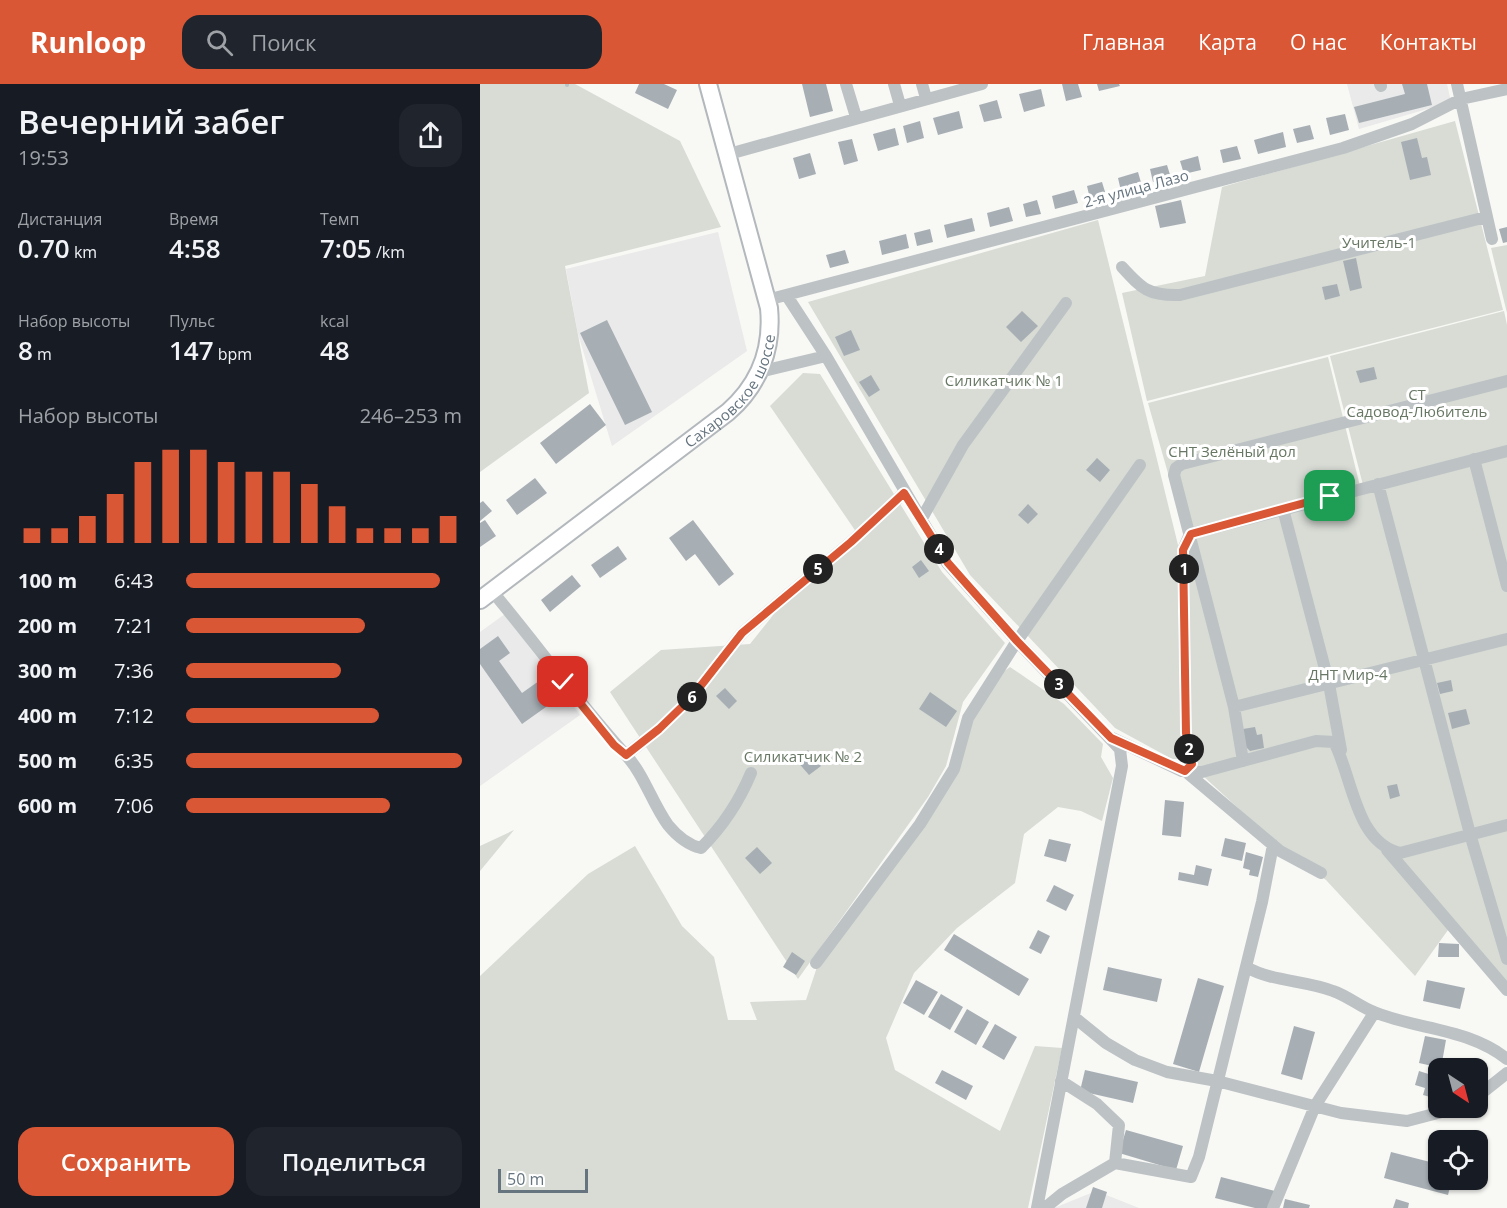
<!DOCTYPE html>
<html lang="ru">
<meta charset="utf-8">
<style>
body{margin:0;font-family:"Open Sans",sans-serif;background:#20242c;color:#f1f3f6;height:100vh;display:flex;flex-direction:column;font-size:22px;white-space:nowrap}
*{box-sizing:border-box;margin:0}
p{font-size:20px;color:#9ea1a6}
.icon{flex:none;width:33px;height:33px;fill:none;stroke:currentColor;stroke-width:2;stroke-linecap:round;stroke-linejoin:round}
.map{position:relative;flex:1;overflow:hidden}
.sheet{display:flex;flex-direction:column;background:#171b24;width:480px}
.sheet>*{flex:none}
.needle{width:39px;rotate:144deg}
.buttons{position:absolute;left:948px;top:974px;display:grid;gap:12px}
.buttons a{display:grid;place-items:center;width:60px;height:60px;border-radius:12px;background:#171b24;box-shadow:0 2px 4px #0004;font-size:30px}
.scale{position:absolute;left:18px;bottom:15px;width:90px;box-sizing:border-box;padding-left:6px;border:3px solid #65747f;border-top:0;font-size:16px;line-height:21px;white-space:nowrap;color:#65747f;-webkit-text-stroke:4px #fff;paint-order:stroke}
.pin{position:absolute;display:grid;place-items:center;width:51px;height:51px;color:#fff;margin:-26px;border-radius:12px;box-shadow:0 3px 9px #0006}
.km{position:absolute;width:30px;height:30px;margin:-15px;border-radius:50%;background:#222;color:#fff;font-size:16px;line-height:30px;text-align:center}
.round{display:grid;place-items:center;flex:none;width:63px;height:63px;border-radius:18px;background:#20242c}
.headline{display:flex;align-items:center;justify-content:space-between;height:102px;padding:0 18px}
h1{font-size:33px;font-weight:600;line-height:45px}
.figures{display:grid;grid-template-columns:repeat(3,1fr);gap:9px;height:102px;padding:6px 18px}
.figures div{display:grid;align-content:center}
.figures b{font-size:26px;font-weight:600}
.figures small{font-size:16px;font-weight:400}
.figures p{font-size:16px}
.chart{height:168px;padding:12px 18px}
.chart p{display:flex;justify-content:space-between}
.chart svg{width:100%;height:108px;margin-top:6px;stroke:#d95734;stroke-width:6}
.button{display:flex;gap:12px;margin-top:auto;padding:12px 18px}
.button a{flex:1;height:69px;border-radius:18px;background:#d95734;color:#fff;font-size:24px;font-weight:600;line-height:69px;text-align:center}
.button a+a{background:#20242c;color:#f1f3f6}
ul{padding:0 18px;list-style:none;font-size:20px}
li{display:grid;grid-template-columns:96px 72px 1fr;align-items:center;height:45px}
li i{height:15px;border-radius:8px;background:#d95734}
header{display:flex;align-items:center;gap:36px;box-sizing:border-box;height:84px;padding:0 30px;background:#d95734;color:#fff}
header strong{font-size:28px}
nav{display:flex;gap:33px;margin-inline-start:auto;font-size:21px}
.search{width:420px;height:54px;background:#20242c;display:flex;align-items:center;gap:15px;box-sizing:border-box;padding:0 21px;border-radius:18px;color:#9ea1a6;font-size:22px}
main{display:flex;flex:1;min-height:0}
.map>svg:first-child{display:block}
.built{fill:#e9eae9}
.green{fill:#d8dcd5}
.lines{fill:none;stroke-linecap:round;stroke-linejoin:round}
.stream{stroke:#b7c3c7;stroke-width:4}
.building{fill:#a7afb5}
.major-casing{stroke:#b3b8bc;stroke-width:20}
.minor{stroke:#bdc2c5;stroke-width:12}
.major{stroke:#fff;stroke-width:16}
.route-casing{stroke:#fff;stroke-width:12}
.route{stroke:#d95734;stroke-width:8}
.labels{text-anchor:middle;dominant-baseline:central;stroke-width:6;stroke-linejoin:round;paint-order:stroke}
.street-label{font-size:15px;fill:#65747f;stroke:#fff}
.park-label{font-size:15px;fill:#677763;stroke:#fff}
</style>
<header>
<strong>Runloop</strong>
<div class="search"><svg class="icon" aria-label="search" viewBox="0 0 24 24"><circle cx="10" cy="10" r="6"/><path d="M15 15l6 6"/></svg>Поиск</div>
<nav><a>Главная</a><a>Карта</a><a>О нас</a><a>Контакты</a></nav>
</header>
<main>
<section class="sheet">
<div class="headline"><div><h1>Вечерний забег</h1><p>19:53</p></div><a class="round"><svg class="icon" aria-label="share" viewBox="0 0 24 24"><path d="M12 15V3M7 8l5-5 5 5M5 13v7h14v-7"/></svg></a></div>
<div class="figures">
<div><p>Дистанция</p><b>0.70<small> km</small></b></div>
<div><p>Время</p><b>4:58</b></div>
<div><p>Темп</p><b>7:05<small> /km</small></b></div>
</div>
<div class="figures">
<div><p>Набор высоты</p><b>8<small> m</small></b></div>
<div><p>Пульс</p><b>147<small> bpm</small></b></div>
<div><p>kcal</p><b>48</b></div>
</div>
<div class="chart"><p><span>Набор высоты</span>246–253 m</p>
<svg viewBox="0 0 160 44" preserveAspectRatio="none"><path d="M5 44V38M15 44V38M25 44V33M35 44V24M45 44V11M55 44V6M65 44V6M75 44V11M85 44V15M95 44V15M105 44V20M115 44V29M125 44V38M135 44V38M145 44V38M155 44V33"/></svg>
</div>
<ul>
<li><b>100 m</b>6:43<i style="width:92%"></i></li>
<li><b>200 m</b>7:21<i style="width:65%"></i></li>
<li><b>300 m</b>7:36<i style="width:56%"></i></li>
<li><b>400 m</b>7:12<i style="width:70%"></i></li>
<li><b>500 m</b>6:35<i style="width:100%"></i></li>
<li><b>600 m</b>7:06<i style="width:74%"></i></li>
</ul>
<div class="button"><a>Сохранить</a><a>Поделиться</a></div>
</section>
<div class="map">
<svg width="1027" height="1124" viewBox="0 0 1027 1124">
<rect width="100%" height="100%" fill="#f8f8f5"/>
<!-- built -->
<path class="built" d="M867,0h100l4,18 -92,27z
M238,148l29,119 -135,95 -34,-112 -12,-65z
M25,530l75,101 -100,71v-154z
M616,1107l43,17h-85z"/>
<!-- green -->
<path class="green" d="M0,0h95l105,57 41,86 -156,39 24,127 -109,79z
M975,37l48,189 -356,91 -25,-108 83,-17 17,-89z
M618,136l80,325 6,214h-12l-57,-31 -145,-153 -162,-273z
M1027,161v68l-16,-65z
M1024,227l3,14v123l-144,37 -33,-129z
M848,273l32,129 -175,47 -37,-130z
M323,289l17,1 122,198 63,71 -42,59 -17,64 -18,31 -130,182 -188,-287 51,-42 89,-6 36,-45 75,-60 -91,-133z
M1027,369v532l-54,-62 -38,53 -89,-96 -50,-37 -87,-80 -2,-227z
M530,583l54,37 39,40 -2,13 12,21 -11,43 -21,-10 -23,-4 -34,27 -9,49 -58,45 -43,45 -28,65 9,32 105,61 35,-85 27,2 -34,160h-548v-232l108,-102 47,-28 47,80 32,31 14,63h29l-7,-18 56,-2 11,-33 137,-198 14,-51 24,-38z
M34,746l-34,41v-25z"/>
<g class="lines">
<!-- stream -->
<path class="stream" d="M87,0v1"/>
</g>
<!-- building -->
<path class="building" d="M159,0h25l13,6 -9,19 -33,-16z
M322,0h24l7,27 -23,6z
M582,0h16l4,13 -16,4z
M617,0h22l1,2 -21,5z
M922,0h25l5,21 -73,18 -5,-16 51,-13z
M561,5l4,17 -21,6 -5,-18z
M517,16l5,18 -18,4 -5,-17z
M479,27l4,17 -25,7 -5,-17z
M865,30l4,16 -19,5 -4,-17z
M440,37l4,17 -17,5 -4,-17z
M830,41l4,14 -17,4 -4,-14z
M415,44l4,17 -21,6 -5,-17z
M803,48l3,15 -28,7 -4,-14z
M937,54l5,20 5,-1 4,18 -21,5 -9,-38z
M372,55l6,22 -14,4 -6,-23z
M757,62l4,13 -18,4 -3,-13z
M330,69l6,21 -17,5 -6,-21z
M718,72l3,14 -17,4 -4,-13z
M687,81l4,13 -18,4 -3,-13z
M658,88l4,14 -21,5 -3,-13z
M622,98l4,13 -16,4 -3,-13z
M594,106l4,13 -23,6 -3,-13z
M557,116l4,14 -15,3 -3,-13z
M701,116l5,23 -26,5 -5,-22z
M529,123l4,14 -23,6 -3,-14z
M492,134l3,13 -28,7 -3,-13z
M1027,143v15l-4,1 -4,-14z
M450,145l3,13 -16,4 -3,-13z
M426,150l3,14 -27,7 -3,-14z
M365,166l4,13 -19,5 -4,-13z
M876,174l6,30 -12,3 -7,-30z
M857,200l3,12 -15,4 -3,-13z
M542,227l16,15 -17,16 -15,-15z
M127,236l45,92 -27,13 -45,-92z
M371,246l9,20 -16,6 -9,-19z
M894,283l3,12 -17,4 -4,-12z
M391,291l9,15 -11,7 -10,-15z
M110,320l16,21 -50,39 -16,-21z
M617,374l13,12 -10,12 -14,-12z
M55,394l12,15 -30,22 -11,-15z
M3,417l9,10 -12,10v-18z
M548,420l10,10 -10,10 -10,-9z
M5,436l11,16 -16,11v-24z
M213,436l41,54 -15,12 -24,-32 -9,7 -17,-23z
M138,462l9,13 -27,19 -9,-13z
M441,476l8,11 -10,7 -7,-11z
M92,491l9,11 -31,26 -9,-12z
M18,552l12,17 -11,8 23,32 24,-17 14,21 -38,27 -42,-60v-15z
M971,596l2,11 -13,3 -3,-11z
M245,604l12,13 -8,8 -13,-13z
M450,608l27,19 -11,16 -27,-18z
M986,625l4,15 -18,5 -4,-16z
M775,643l2,8 5,-1 2,14 -14,3 -4,-4 -3,-18z
M328,666l13,16 -12,9 -13,-15z
M917,700l3,12 -10,3 -3,-13z
M685,716l19,2 -3,35 -19,-2z
M745,754l21,5 -4,18 -21,-5z
M569,755l22,5 -5,18 -22,-6z
M277,763l15,16 -12,11 -15,-16z
M766,768l17,5 -5,20 -9,-2 1,-5 -7,-2z
M716,781l16,4 -4,17 -30,-6 1,-8 15,3z
M574,801l20,10 -8,16 -20,-10z
M558,846l12,6 -9,18 -12,-6z
M474,850l75,45 -10,17 -75,-46z
M959,859l20,1v13h-21z
M312,868l13,9 -9,14 -13,-8z
M628,883l54,12 -5,23 -54,-12z
M718,894l26,8 -25,86 -26,-8z
M436,896l22,12 -14,23 -21,-12z
M947,896l38,8 -5,21 -37,-8z
M461,910l22,13 -13,23 -22,-13z
M487,925l22,13 -13,23 -22,-13z
M515,940l22,13 -13,23 -22,-13z
M814,942l21,6 -13,48 -21,-6z
M945,952l21,4 -5,28 -22,-5z
M462,986l31,16 -7,14 -31,-17z
M605,986l53,12 -5,21 -53,-12z
M939,987l19,6 -4,21 -11,-3 2,-7 -10,-3z
M646,1046l57,16 -7,24 -57,-17z
M911,1068l47,12v15h14l-4,16 -64,-17z
M741,1093l54,14 -5,17h-15l-40,-10z
M613,1103l14,5 -5,16h-16z
M805,1115l25,6 -1,3h-26z
M916,1115l13,4 -1,5h-15z"/>
<g class="lines">
<!-- major casing -->
<g class="major-casing">
<g id="major">
<path id="s1" d="M0,516l248,-188c31,-27 45,-63 41,-104l-61,-224"/>
</g>
</g>
<!-- minor -->
<path class="minor" d="M366,0l10,33
M414,0l6,21
M442,0l4,14
M900,0l1,2
M977,0l35,155
M249,70l253,-70
M642,183c20,22 27,29 58,28l306,-78
M307,212l39,60 121,207 70,78 103,108 2,17 -85,442
M287,216l576,-152 69,-24 49,-25 46,-10
M279,288l67,-16
M994,375l33,127
M898,400l92,350 37,125
M803,425l46,175 12,66
M441,436l42,-75 103,-142
M12,507c45,54 86,111 133,163 19,20 27,49 43,71 9,11 20,20 33,23 22,-22 38,-46 50,-75
M754,623l273,-68
M632,654l70,33 20,1 114,-31 18,1c19,36 21,100 66,111l107,-28
M146,671l33,-26 33,-32 50,-64 109,-91 53,-49
M763,677l-9,-54 -60,-232 2,-7 6,-4 325,-83
M907,766l120,140
M841,789l-41,-22 -95,-80 7,-7 -6,-31 -3,-183 7,-16 317,-83
M336,879l104,-139 34,-55 14,-51 49,-77 123,-176
M766,883c27,15 58,13 87,24 15,5 27,16 41,21 44,18 94,16 133,47
M594,933l32,26 29,17 32,12 50,9 124,32 66,8 54,-14
M581,997l36,23 22,21 -4,38
M998,1012l29,-23
M565,1124l17,-14 53,-31 76,14 8,-20 63,-255 11,-57
M793,1124l42,-102 59,-93"/>
<!-- major -->
<use href="#major" class="major"/>
</g>
<g class="lines">
<!-- route casing -->
<g class="route-casing">
<path id="route" d="M83,598l51,63 12,10 33,-26 33,-32 50,-64 109,-91 53,-49 44,70 69,78 94,97 74,33 7,-7 -6,-31 -3,-183 8,-16 139,-38"/>
</g>
<!-- route -->
<use href="#route" class="route"/>
</g>
<g class="labels">
<!-- street labels -->
<g class="street-label">
<text transform="translate(656 104) rotate(-15)">2-я улица Лазо</text>
<text stroke="none"><textPath href="#s1" startOffset="330">Сахаровское шоссе</textPath></text>
</g>
<!-- park labels -->
<g class="park-label">
<text x="899" y="158">Учитель-1</text>
<text x="524" y="296">Силикатчик № 1</text>
<text x="937" y="310">СТ<tspan x="937" dy="17">Садовод-Любитель</tspan></text>
<text x="752" y="367">СНТ Зелёный дол</text>
<text x="868" y="590">ДНТ Мир-4</text>
<text x="323" y="672">Силикатчик № 2</text>
</g>
</g>
</svg>
<div class="buttons">
<a><svg class="needle" viewBox="-14 -14 28 28"><path d="M0-13l5 13h-10z" fill="#e53935"/><path d="M0 13l5-13h-10z" fill="#9ea1a6"/></svg></a>
<a><svg class="icon" aria-label="locate" viewBox="0 0 24 24"><circle cx="12" cy="12" r="6"/><path d="M12 2v4M12 18v4M2 12h4M18 12h4"/></svg></a>
</div>
<div class="scale">50 m</div>
<div class="pin" style="left:850px;top:412px;background:#1e9e55"><svg class="icon" aria-label="arrive" viewBox="0 0 24 24"><path d="M6 21V4h12l-3 4 3 4H6"/></svg></div>
<div class="pin" style="left:83px;top:598px;background:#d93025"><svg class="icon" aria-label="check" viewBox="0 0 24 24"><path d="M5 12l5 5 9-10"/></svg></div>
<b class="km" style="left:704px;top:485px">1</b>
<b class="km" style="left:709px;top:665px">2</b>
<b class="km" style="left:579px;top:600px">3</b>
<b class="km" style="left:459px;top:465px">4</b>
<b class="km" style="left:338px;top:485px">5</b>
<b class="km" style="left:212px;top:613px">6</b>
</div>
</main>
